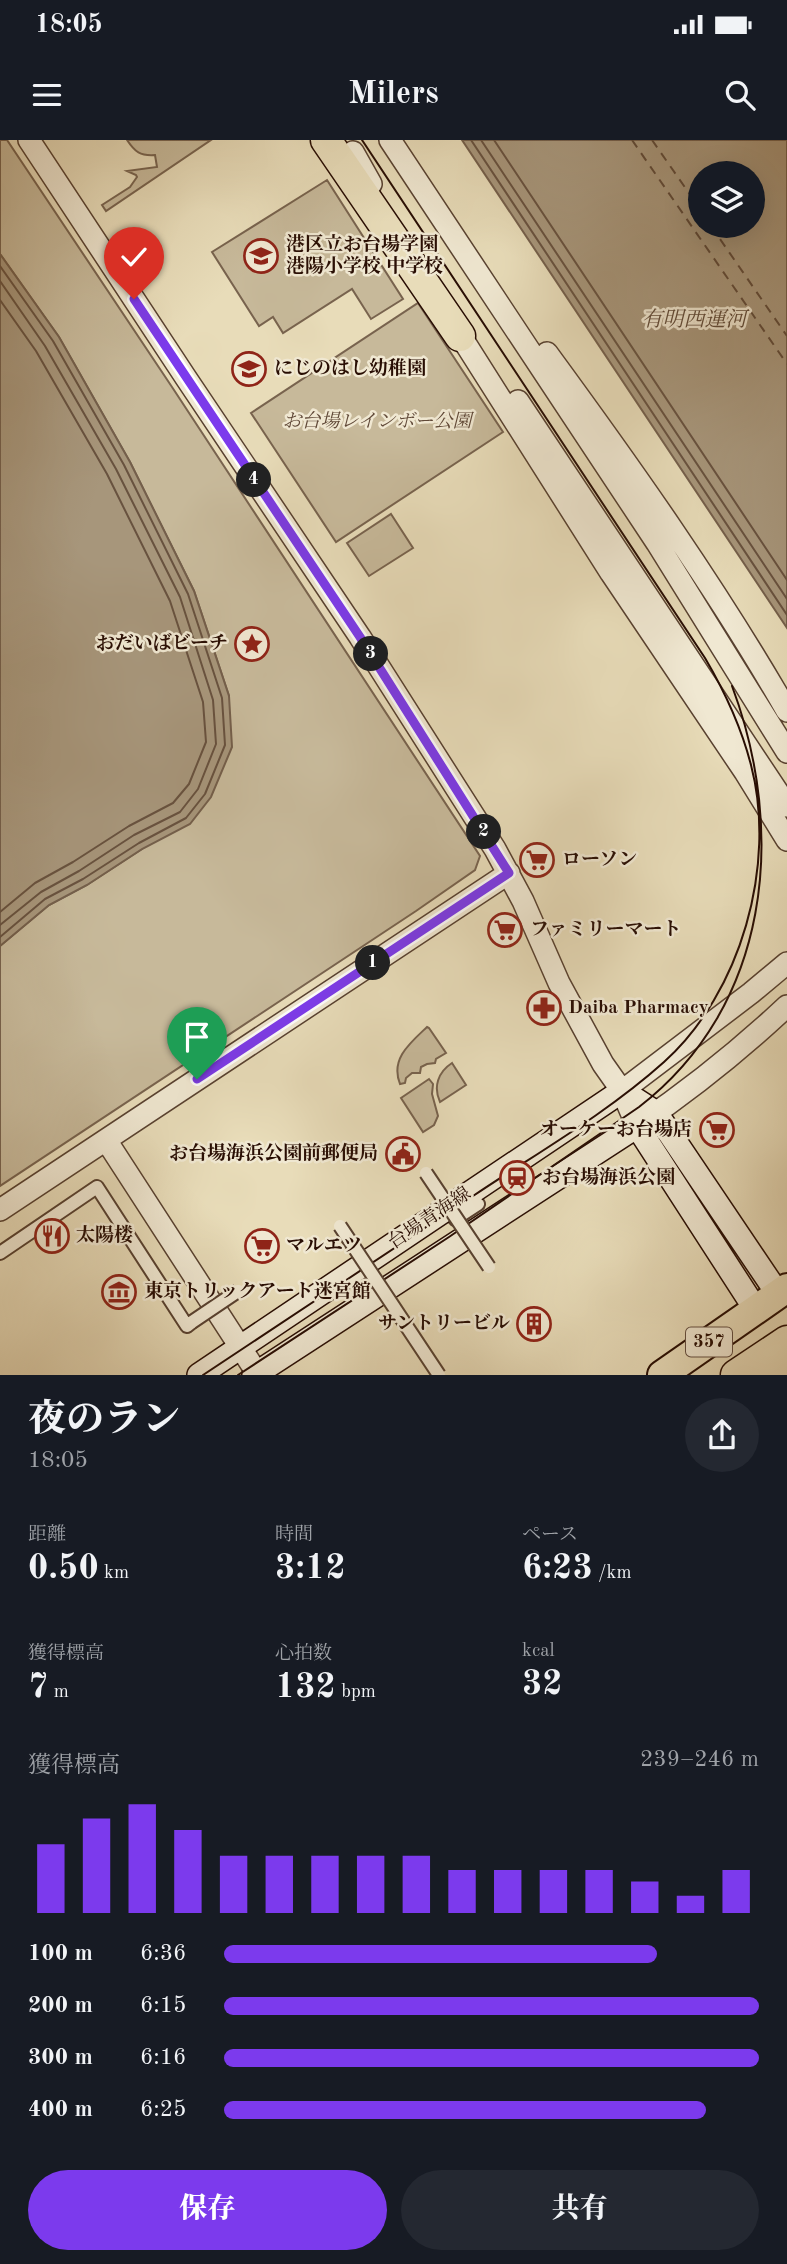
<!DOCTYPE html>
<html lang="ja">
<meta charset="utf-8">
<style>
body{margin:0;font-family:"Old Standard TT","Noto Serif JP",serif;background:#242831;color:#f1f3f6;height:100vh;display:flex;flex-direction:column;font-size:26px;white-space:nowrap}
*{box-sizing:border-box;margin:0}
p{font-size:23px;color:#9ea1a6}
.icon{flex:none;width:38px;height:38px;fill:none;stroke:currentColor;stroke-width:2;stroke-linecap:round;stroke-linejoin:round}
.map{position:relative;height:1235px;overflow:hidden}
.drawer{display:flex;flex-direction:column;background:#171b24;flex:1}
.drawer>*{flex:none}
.fabs{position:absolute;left:688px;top:21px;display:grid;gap:14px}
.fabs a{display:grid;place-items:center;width:77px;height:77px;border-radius:50%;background:#171b24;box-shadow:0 7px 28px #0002;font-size:35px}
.pin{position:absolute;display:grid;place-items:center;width:60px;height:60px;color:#fff;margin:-72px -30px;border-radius:50% 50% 50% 0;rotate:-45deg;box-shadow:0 0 7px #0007}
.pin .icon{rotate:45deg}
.km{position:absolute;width:35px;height:35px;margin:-18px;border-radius:50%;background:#222;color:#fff;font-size:19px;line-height:35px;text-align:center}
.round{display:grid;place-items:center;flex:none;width:74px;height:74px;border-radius:37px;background:#242831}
.head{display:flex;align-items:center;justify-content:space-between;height:119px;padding:0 28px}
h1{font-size:38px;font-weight:800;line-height:52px}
.figures{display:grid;grid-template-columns:repeat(3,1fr);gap:10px;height:119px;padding:7px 28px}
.figures div{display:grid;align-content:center}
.figures b{font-size:35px;font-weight:800}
.figures small{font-size:19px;font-weight:400}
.figures p{font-size:19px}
.chart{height:196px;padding:14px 28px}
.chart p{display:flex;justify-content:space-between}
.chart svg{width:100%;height:126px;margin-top:7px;stroke:#7c3aed;stroke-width:6}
.button{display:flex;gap:14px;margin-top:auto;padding:14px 28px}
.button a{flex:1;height:80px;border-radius:42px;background:#7c3aed;color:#fff;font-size:28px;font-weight:800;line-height:80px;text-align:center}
.button a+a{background:#242831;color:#f1f3f6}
ul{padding:0 28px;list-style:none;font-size:23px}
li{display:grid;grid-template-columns:112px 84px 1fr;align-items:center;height:52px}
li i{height:18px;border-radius:9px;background:#7c3aed}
.status{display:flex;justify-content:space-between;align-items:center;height:49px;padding:0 35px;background:#171b24;direction:ltr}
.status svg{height:19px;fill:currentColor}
header{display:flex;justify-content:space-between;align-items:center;height:91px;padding:0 28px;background:#171b24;font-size:32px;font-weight:800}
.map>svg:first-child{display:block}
.green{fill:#c7b99a;stroke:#78634e;stroke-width:2}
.water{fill:#a7967b;stroke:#745f4b;stroke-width:2;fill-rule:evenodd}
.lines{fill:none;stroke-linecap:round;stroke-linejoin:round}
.shore{stroke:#68523f;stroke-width:2}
.ferry{stroke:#614b39;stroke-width:2;stroke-dasharray:9 7;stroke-linecap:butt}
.pedestrian-casing{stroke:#584130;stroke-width:16}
.tertiary-casing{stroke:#584130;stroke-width:24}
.secondary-casing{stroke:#280d03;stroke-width:26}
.trunk-casing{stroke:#280d03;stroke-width:32}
.motorway-casing{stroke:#280d03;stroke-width:33}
.pedestrian{stroke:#f0e8d2;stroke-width:12}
.tertiary{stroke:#f0e8d2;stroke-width:21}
.secondary{stroke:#f0e8d2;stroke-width:23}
.trunk{stroke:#e8dcb9;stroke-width:28}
.motorway{stroke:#e8dcb9;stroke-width:30}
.tram{stroke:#280d03;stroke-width:2}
.pedestrian-bridge-casing{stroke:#584130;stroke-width:16;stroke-linecap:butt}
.pedestrian-bridge{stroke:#f0e8d2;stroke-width:12}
.route-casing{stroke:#fff;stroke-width:14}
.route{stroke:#7c3aed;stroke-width:9}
.labels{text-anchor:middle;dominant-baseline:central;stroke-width:5;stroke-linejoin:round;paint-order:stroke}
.shield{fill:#f0e8d2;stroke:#644f41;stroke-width:2}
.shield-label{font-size:18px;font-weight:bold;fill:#280d03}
.poi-label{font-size:19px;font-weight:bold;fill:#280d03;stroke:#f0e8d2;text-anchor:start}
.park-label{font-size:19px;font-style:italic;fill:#604938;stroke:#f0e8d2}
.street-label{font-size:19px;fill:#280d03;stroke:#f0e8d2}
.water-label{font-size:21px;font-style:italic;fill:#614b39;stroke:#f0e8d2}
</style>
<div class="status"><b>18:05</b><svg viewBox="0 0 49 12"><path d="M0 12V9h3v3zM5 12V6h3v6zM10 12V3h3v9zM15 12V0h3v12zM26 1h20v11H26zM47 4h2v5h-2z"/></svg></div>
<header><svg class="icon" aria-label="menu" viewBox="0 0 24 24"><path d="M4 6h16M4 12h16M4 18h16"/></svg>Milers<svg class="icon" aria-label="search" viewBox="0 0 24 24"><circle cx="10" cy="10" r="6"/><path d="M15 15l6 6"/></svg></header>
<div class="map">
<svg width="787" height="1235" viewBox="0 0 787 1235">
<rect width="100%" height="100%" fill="#e8dcb9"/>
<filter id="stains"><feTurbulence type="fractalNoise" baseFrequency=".00286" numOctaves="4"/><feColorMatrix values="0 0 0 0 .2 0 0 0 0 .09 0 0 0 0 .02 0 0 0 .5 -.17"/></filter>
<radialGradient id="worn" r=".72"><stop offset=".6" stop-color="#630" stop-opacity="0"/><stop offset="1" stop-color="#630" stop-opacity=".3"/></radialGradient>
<!-- green -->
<path class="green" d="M0,0h7l165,247 308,469 -5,14 -59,41 -416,275v-240l49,-41 38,-20 55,-36 87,-153 -35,-105 -64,-129 -71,-125 -59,-83z
M127,0h84l-105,71 -4,-6 28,-18 7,-10 -1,-2 -9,-4 30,-4 -2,-12c-15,1 -20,-3 -28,-15z
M327,40l76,119 -32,20 -19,-30 -69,44 -10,-16 -14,9 -47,-74z
M418,163l85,129 -167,110 -85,-129z
M391,374l22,34 -44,28 -22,-33z
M427,887l2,1 17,25 -10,6 -1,4 -8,1 -6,3 -1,6h-8l-6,5 -1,5 -5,1c-10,-25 10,-41 27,-57z
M452,923l14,22 -26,17c-7,-15 -2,-30 12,-39z
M429,939l4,5 -1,10 6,22 -4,9 -11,7 -22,-34z"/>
<!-- water -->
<path class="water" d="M462,0h325v488zM752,33v53h-52v-53z
M0,114l59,83 71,125 64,129 35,105 3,51 -21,50 -21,27 -48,25 -55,36 -38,20 -49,41z"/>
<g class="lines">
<!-- shore -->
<path class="shore" d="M471,0l316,475
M481,0l306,459
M494,0l293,440
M0,126l53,75 71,124 64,129 34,104 3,47 -20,49 -19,24 -47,25 -56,36 -38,20 -45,38
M0,141l45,65 71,123 64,128 33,103 3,44 -18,45 -18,23 -46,23 -55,36 -38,21 -41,33
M0,160l36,51 71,123 63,127 33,101 3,40 -17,42 -16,19 -44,23 -56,36 -38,21 -35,29"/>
<!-- ferry -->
<path class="ferry" d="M632,0l155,224
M652,0l48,69
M711,86l76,110"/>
<!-- pedestrian casing -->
<g class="pedestrian-casing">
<path id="pedestrian" d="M455,1079l23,-15
M0,1113l97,-66 90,139 5,-4"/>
</g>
<!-- tertiary casing -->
<g class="tertiary-casing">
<path id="tertiary" d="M29,0l157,238 174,259 135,212 28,52 36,82 44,81 19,27 15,35c53,-36 103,-76 150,-120
M390,0l267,403 130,209
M353,12l18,32
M453,184l158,249 134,199 42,68
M547,213c85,116 168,233 240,358
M518,261l269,405
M622,951l129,-98 36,-30
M106,1000l151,233
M0,1070l509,-337"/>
</g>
<!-- secondary casing -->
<g class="secondary-casing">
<path id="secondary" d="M199,1235l423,-284 34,22 122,181
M254,1235l383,-249 119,184"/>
</g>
<!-- trunk casing -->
<g class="trunk-casing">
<path id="trunk" d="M662,1235l125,-87"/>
</g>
<!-- motorway casing -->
<g class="motorway-casing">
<path id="motorway" d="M326,0l134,196
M736,1235l51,-34
M776,1235l11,-7"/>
</g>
<!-- pedestrian -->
<use href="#pedestrian" class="pedestrian"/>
<!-- tertiary -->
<use href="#tertiary" class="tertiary"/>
<!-- secondary -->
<use href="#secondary" class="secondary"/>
<!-- trunk -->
<use href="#trunk" class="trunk"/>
<!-- motorway -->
<use href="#motorway" class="motorway"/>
<!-- tram -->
<path class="tram" d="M203,1235c90,-60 180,-119 270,-179 64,-43 133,-82 191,-134 77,-69 113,-197 87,-297 -10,-39 -26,-73 -46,-107l-343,-518
M238,1235l211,-138 190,-130c131,-101 148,-274 93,-421"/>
<!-- pedestrian-bridge casing -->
<g class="pedestrian-bridge-casing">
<path id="pedestrian-bridge" d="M426,1033l63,94
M340,1086l99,149
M192,1182l46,-31"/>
</g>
<!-- pedestrian-bridge -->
<use href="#pedestrian-bridge" class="pedestrian-bridge"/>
</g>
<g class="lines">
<!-- route casing -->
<g class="route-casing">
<path id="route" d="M134,159l226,338 149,236 -312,206"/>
</g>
<!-- route -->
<use href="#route" class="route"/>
</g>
<!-- icons -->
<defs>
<g id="school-ring" transform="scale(1.75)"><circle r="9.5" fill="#f0e8d2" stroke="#8f2418" stroke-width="1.5"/><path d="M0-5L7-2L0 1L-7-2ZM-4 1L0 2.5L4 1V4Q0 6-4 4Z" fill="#8f2418"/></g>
<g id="sight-ring" transform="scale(1.75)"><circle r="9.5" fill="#f0e8d2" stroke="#8f2418" stroke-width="1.5"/><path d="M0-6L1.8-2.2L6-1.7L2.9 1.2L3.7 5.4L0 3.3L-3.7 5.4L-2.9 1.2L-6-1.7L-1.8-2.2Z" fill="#8f2418"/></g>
<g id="supermarket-ring" transform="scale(1.75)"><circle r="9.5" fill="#f0e8d2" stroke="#8f2418" stroke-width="1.5"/><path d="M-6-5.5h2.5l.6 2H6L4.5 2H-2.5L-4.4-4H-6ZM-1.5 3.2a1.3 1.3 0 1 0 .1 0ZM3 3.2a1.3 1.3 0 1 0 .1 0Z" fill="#8f2418"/></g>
<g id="pharmacy-ring" transform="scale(1.75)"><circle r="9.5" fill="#f0e8d2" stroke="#8f2418" stroke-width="1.5"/><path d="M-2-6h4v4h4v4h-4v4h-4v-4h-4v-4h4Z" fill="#8f2418"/></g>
<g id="civic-ring" transform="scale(1.75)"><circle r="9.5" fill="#f0e8d2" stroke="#8f2418" stroke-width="1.5"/><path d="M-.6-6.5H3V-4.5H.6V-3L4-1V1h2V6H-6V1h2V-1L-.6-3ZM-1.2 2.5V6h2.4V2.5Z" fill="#8f2418"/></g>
<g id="station-ring" transform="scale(1.75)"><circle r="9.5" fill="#f0e8d2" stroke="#8f2418" stroke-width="1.5"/><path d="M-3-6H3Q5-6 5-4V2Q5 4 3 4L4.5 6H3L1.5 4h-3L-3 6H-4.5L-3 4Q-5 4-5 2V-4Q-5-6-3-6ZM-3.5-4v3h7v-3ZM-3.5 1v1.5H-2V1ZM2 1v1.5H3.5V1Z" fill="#8f2418"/></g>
<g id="restaurant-ring" transform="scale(1.75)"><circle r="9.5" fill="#f0e8d2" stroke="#8f2418" stroke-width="1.5"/><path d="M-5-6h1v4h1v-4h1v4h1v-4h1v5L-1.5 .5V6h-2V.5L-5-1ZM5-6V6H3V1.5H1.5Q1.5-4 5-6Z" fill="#8f2418"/></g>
<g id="museum-ring" transform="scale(1.75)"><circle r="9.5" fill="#f0e8d2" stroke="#8f2418" stroke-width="1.5"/><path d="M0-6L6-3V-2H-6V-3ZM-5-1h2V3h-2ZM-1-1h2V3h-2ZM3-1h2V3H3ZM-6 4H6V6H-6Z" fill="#8f2418"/></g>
<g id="building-ring" transform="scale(1.75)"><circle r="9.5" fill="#f0e8d2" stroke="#8f2418" stroke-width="1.5"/><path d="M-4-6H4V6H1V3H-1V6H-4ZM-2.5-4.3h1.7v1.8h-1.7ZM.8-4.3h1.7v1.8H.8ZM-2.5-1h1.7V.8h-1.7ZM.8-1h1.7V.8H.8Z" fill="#8f2418"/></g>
</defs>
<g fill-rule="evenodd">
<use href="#school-ring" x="261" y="116"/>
<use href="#school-ring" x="249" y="229"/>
<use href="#sight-ring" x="252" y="504"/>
<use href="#supermarket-ring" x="537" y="720"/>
<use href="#supermarket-ring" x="505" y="790"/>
<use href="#pharmacy-ring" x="544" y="868"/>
<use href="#supermarket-ring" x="717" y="990"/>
<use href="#civic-ring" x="403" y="1014"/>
<use href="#station-ring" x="517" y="1038"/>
<use href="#restaurant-ring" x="52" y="1096"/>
<use href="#supermarket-ring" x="262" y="1106"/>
<use href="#museum-ring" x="119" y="1152"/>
<use href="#building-ring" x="534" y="1184"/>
</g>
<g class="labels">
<!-- shield labels -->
<rect class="shield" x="686" y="1187.5" width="46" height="29" rx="5"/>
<g class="shield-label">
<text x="709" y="1202">357</text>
</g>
<!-- poi labels -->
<g class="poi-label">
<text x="286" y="105">港区立お台場学園<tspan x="286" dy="22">港陽小学校 中学校</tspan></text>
<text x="274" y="229">にじのはし幼稚園</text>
<text x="228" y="504" text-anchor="end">おだいばビーチ</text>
<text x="562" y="720">ローソン</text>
<text x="530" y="790">ファミリーマート</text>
<text x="568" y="868">Daiba Pharmacy</text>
<text x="692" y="990" text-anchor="end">オーケーお台場店</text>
<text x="378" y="1014" text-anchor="end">お台場海浜公園前郵便局</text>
<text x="542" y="1038">お台場海浜公園</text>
<text x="76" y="1096">太陽楼</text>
<text x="286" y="1106">マルエツ</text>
<text x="144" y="1152">東京トリックアート迷宮館</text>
<text x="510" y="1184" text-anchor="end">サントリービル</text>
</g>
<!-- park labels -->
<g class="park-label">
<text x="377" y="282">お台場レインボー公園</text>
</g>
<!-- street labels -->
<g class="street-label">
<text transform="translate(430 1079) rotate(-34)">台場青海線</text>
</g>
<!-- water labels -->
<g class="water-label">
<text x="694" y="180">有明西運河</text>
</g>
</g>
<rect width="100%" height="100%" filter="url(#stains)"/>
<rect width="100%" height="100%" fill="url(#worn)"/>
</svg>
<div class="fabs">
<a><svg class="icon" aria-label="layers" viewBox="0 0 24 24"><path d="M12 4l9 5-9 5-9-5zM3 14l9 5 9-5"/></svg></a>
</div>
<div class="pin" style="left:197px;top:939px;background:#1e9e55"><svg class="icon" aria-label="arrive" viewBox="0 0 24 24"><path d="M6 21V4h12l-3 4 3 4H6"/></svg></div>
<div class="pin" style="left:134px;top:159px;background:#d93025"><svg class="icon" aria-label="check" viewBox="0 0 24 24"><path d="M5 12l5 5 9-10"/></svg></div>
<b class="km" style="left:373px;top:823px">1</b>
<b class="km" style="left:484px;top:692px">2</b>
<b class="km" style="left:371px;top:514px">3</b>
<b class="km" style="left:254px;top:340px">4</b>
</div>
<section class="drawer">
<div class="head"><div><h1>夜のラン</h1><p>18:05</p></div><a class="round"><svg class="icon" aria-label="share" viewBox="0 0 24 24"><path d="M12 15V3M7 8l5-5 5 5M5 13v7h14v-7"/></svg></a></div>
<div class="figures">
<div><p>距離</p><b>0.50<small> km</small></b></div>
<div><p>時間</p><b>3:12</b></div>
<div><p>ペース</p><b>6:23<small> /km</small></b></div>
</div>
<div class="figures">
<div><p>獲得標高</p><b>7<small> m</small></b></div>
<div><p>心拍数</p><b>132<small> bpm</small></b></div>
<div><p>kcal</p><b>32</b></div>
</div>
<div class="chart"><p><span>獲得標高</span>239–246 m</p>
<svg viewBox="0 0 160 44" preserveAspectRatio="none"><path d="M5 44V20M15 44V11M25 44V6M35 44V15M45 44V24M55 44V24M65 44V24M75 44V24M85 44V24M95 44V29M105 44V29M115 44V29M125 44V29M135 44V33M145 44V38M155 44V29"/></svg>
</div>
<ul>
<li><b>100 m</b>6:36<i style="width:81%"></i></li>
<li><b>200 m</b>6:15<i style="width:100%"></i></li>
<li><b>300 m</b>6:16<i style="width:100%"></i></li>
<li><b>400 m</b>6:25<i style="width:90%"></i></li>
</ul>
<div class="button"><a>保存</a><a>共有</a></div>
</section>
